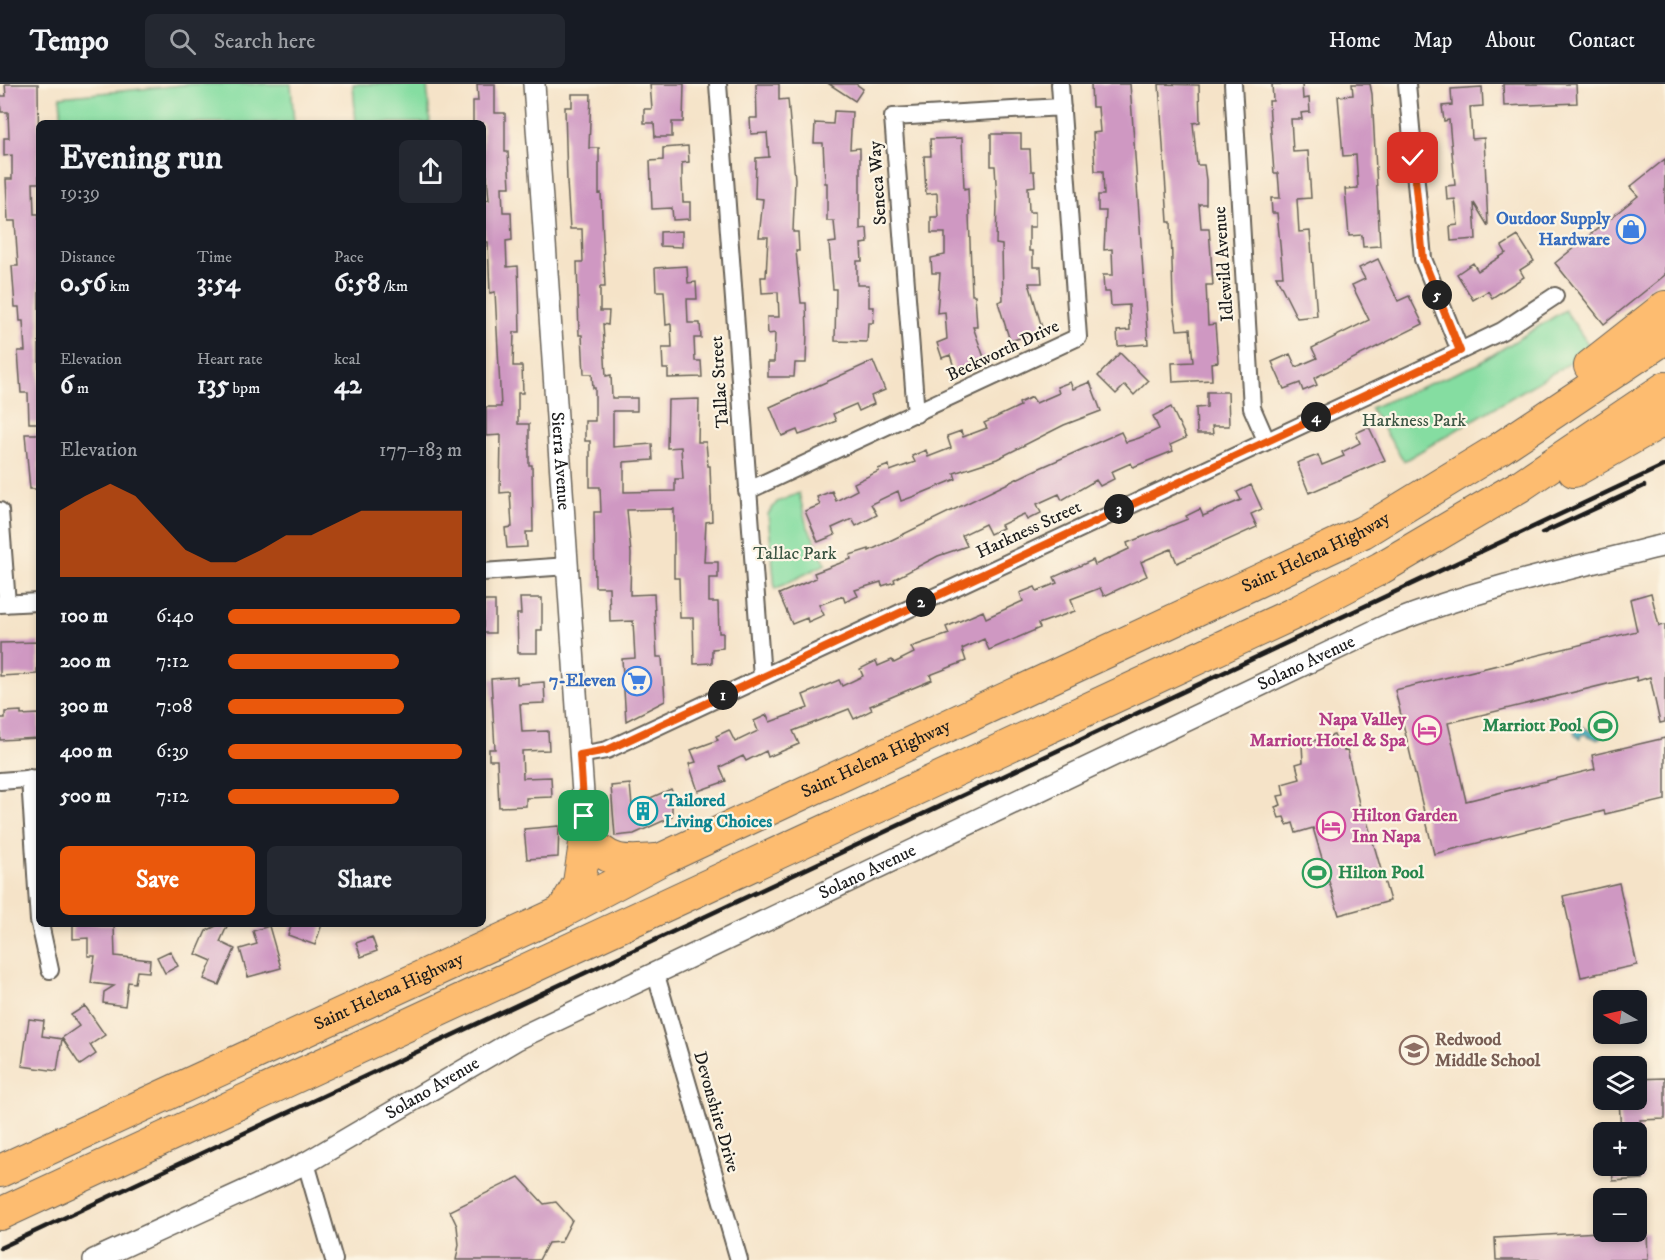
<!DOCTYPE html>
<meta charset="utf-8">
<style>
body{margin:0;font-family:"IM FELL DW Pica",serif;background:#242831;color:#f1f3f6;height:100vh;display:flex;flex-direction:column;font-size:22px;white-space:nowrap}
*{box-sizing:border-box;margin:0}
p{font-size:20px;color:#9ea1a6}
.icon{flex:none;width:33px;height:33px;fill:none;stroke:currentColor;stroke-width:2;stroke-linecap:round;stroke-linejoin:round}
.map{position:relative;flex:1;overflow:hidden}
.details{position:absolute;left:36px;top:36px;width:450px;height:807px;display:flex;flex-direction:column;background:#171b24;border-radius:9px;box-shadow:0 3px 9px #0003}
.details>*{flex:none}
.needle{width:39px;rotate:279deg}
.tools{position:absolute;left:1593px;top:906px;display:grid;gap:12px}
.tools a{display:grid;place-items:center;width:54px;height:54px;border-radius:9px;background:#171b24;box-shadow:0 3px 9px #0003;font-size:30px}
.pin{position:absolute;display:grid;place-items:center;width:51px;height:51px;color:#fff;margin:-26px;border-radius:12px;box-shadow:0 3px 9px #0006}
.km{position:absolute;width:30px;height:30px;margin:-15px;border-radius:50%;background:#222;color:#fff;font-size:16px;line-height:30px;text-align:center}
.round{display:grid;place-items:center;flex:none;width:63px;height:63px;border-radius:9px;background:#242831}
.summary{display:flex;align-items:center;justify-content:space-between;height:102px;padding:0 24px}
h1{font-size:33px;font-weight:800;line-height:45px}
.stats{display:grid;grid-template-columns:repeat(3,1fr);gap:9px;height:102px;padding:6px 24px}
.stats div{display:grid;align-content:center}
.stats b{font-size:26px;font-weight:800}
.stats small{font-size:16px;font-weight:400}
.stats p{font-size:16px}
.chart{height:168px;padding:12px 24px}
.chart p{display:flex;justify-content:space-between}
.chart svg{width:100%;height:108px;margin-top:6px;fill:#ea580c;opacity:.7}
.button{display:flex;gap:12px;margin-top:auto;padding:12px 24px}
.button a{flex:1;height:69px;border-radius:9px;background:#ea580c;color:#fff;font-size:24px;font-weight:800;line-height:69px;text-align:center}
.button a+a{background:#242831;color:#f1f3f6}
ul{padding:0 24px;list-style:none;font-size:20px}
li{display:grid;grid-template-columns:96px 72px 1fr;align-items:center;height:45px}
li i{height:15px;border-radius:8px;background:#ea580c}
header{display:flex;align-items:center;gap:36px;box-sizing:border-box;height:84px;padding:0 30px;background:#171b24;border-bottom:2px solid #363941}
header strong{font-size:28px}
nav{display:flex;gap:33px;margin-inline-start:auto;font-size:21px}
.search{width:420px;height:54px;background:#242831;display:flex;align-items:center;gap:15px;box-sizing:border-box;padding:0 21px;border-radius:9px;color:#9ea1a6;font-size:22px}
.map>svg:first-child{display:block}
.green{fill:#85dda1;stroke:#507c5e;stroke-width:1.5}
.water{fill:#3eadbc;stroke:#2d646c;stroke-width:1.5}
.building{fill:#cf98c2}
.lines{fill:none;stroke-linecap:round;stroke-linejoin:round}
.minor-casing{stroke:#686258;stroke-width:20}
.tertiary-casing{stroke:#686258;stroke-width:24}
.motorway-casing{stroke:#686258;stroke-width:34}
.minor{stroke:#fff;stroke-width:16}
.tertiary{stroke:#fff;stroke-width:21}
.motorway{stroke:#fdbc70;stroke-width:32}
.rail{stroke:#1c1c1c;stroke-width:4.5}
.route-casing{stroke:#fff;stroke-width:12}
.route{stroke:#ea580c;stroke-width:8}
.labels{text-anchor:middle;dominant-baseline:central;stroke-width:4.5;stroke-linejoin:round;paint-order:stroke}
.street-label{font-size:18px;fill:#1c1c1c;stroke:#fcf5e5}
.shop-label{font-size:18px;font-weight:bold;fill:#366cbe;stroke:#fcf5e5;text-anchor:end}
.park-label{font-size:18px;fill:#3c5644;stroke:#fcf5e5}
.hotel-label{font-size:18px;font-weight:bold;fill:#b23c85;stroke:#fcf5e5;text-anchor:end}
.leisure-label{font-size:18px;font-weight:bold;fill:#27864d;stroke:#fcf5e5;text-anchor:end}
.culture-label{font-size:18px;font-weight:bold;fill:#0d838f;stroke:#fcf5e5;text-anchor:start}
.education-label{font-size:18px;font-weight:bold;fill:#785e54;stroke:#fcf5e5;text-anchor:start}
</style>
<header>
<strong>Tempo</strong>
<div class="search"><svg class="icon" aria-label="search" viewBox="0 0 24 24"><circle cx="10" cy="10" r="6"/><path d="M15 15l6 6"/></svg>Search here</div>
<nav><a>Home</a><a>Map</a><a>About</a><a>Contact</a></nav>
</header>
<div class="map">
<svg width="1665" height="1176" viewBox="0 0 1665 1176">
<rect width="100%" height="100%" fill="#fcf5e5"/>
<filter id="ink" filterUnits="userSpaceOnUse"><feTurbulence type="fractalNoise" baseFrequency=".0167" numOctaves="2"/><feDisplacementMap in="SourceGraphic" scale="12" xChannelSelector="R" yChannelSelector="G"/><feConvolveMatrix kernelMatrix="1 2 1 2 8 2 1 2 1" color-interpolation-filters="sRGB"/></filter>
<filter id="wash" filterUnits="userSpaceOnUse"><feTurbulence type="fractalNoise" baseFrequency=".008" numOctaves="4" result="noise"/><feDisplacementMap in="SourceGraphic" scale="24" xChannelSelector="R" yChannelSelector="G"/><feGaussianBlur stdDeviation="1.35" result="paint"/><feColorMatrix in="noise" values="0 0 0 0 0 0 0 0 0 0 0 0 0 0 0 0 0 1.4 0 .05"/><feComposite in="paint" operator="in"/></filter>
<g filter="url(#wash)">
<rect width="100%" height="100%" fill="#f5e3c8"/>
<!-- green -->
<path class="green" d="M192,0h99l3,39h-232l-2,-26z
M353,0h74l3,39h-74z
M1565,226l27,40 -188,111 -34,-53 108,-44z
M799,409l7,30 20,41 -51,25 -7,-75 9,-12z"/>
<!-- water -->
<path class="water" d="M1606,629l4,3 -2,17 -4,3 -8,3 -12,-5 -4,4 -4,-2 -2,-6 4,-5 15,7 7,-16z"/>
<g id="blocks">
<!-- building -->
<path class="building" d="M5,0h33l1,99h-6l1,31h5v209h-10l-1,-30h-7l-3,-42h7l-2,-30h-3l-1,-14h-4l-3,-41h6l-3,-45h-7l-2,-42h6v-24l-8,1v-18h5l-1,-26h-7l-1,-16h6z
M477,0h18v29h10v39h3l2,35h-8l1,25h8l1,28 -6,1 1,26 11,-1 1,25 1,41h-6l-1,34h9l1,27h-5v31h11v41h3l1,67h-7l1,15 -20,1 -2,-20 7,-1 -2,-35 -10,1 1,-58 -15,1v-29h15l-6,-115 -5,1 -2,-51h-3l-2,-41 6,-1 -2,-24 -4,1v-54h-10v-22h5z
M650,0h34l-1,38h-11v15h-17l-1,-14h-10v-14h8z
M756,0h23v16l9,-1 7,80 -2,53h5l1,19h-3l5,52h5l1,29 -1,31h-11l-1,14h-26v-15h6l1,-29 -7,1 -1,-17h12l-1,-25 -16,1 -1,-16h5l2,-40h-9l4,-38 -8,-1 1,-40 13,-1 -2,-24 -16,1 -1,-16h7z
M829,0h27l7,5 -8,12z
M1091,0h39l18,260 -30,2 -1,-15 13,-1 -1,-25 -18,1 -1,-14h-6l-1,-17h10l-1,-26 -8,1 2,-39h-8v-16h6l-1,-24h-8l-2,-38 7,-1 -2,-25h-6z
M1159,0l40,1 1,37 -7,1 4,42h7l2,15v24h-7l2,24h8l4,57h-7l2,40 7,-1 3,38 -7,1 1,17 -39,2 -1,-19 21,-1 -3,-33 -13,1 -4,-27 -2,-81h-3z
M1272,0h30l1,15 6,-1 1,14 -9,1 1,6h-11l2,33 15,-1 3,47 -14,1 2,33 11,-1 7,85 -20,2 -21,-42h7l-6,-63h-5l-1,-15h9l-2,-25h-4l-3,-40 -2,-32h4z
M1352,0h18l2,10 8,152 -17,1 -1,-12 -13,1 -4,-47 13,-1 -2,-33 -13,1 -5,-60 15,-1z
M1503,0h73l1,19 -73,3z
M1482,3l1,19 -13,1 2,32 12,-1 4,88 -14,-23 2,36 -25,2 -1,-15 8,-1 -3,-26 -8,1 -1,-14 9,-1 -6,-65 -5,1 -2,-15 10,-1 -1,-16z
M572,10h19l-2,54h10v46l2,-1 4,94h-5v24h9l-1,14 -5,-1 3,52 5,-1 1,23h25v13h-24v36l39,-3 1,16 -29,2v30l51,-1v-12h8l-2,-32 -14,1 1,-48 31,-1 -1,43h8l2,24h2l2,55 -6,1 -2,40h14v16h-9v24h9l1,31h4v15l-11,1v14l-18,1 -1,-46h-13l-1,-40h-5v-69l-47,1 4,44 -1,41 24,-1 3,63h5l3,44 -39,20 -4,-62 13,-1 -2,-37 -23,1 -1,-35h-14l-1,-75h7l-1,-25h-10v-46h-5v-20h10v-33h-2l-1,-14h-8l-2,-39h-3l-2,-73h6l-1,-33h-12l-3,-47 -2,-75h7z
M834,27l18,1 -2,37 10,-1v81l7,-1 1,15 -7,1 1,17h-5v24h12v22h5l-1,16h-5l-1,19 -32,-1 1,-52h-3l-4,-46 7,-1 -2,-21h-7v-38h-2l-2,-40h-9l1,-20 18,1z
M991,50h30v15h9l1,22h3l1,15 -7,1 1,25h6v15h-6v24h4v16h8l1,16h-13l14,48 -33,10 -12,-39 5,-2 -1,-55 -6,-1 1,-43 -2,-35h-4z
M962,54l2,51 4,-1 4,107h3l2,32h-4l12,33 -30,10 -5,-15 -8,3 -5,-15 10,-4 -2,-27 -8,1 3,-40h-8l-1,-15 14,-3v-22h-14v-16h7l-1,-24 -11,1 -2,-38h7l-1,-17z
M688,62l1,16 -7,1v17l1,22h7v17l-17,1 -1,-12 -20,1 -2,-48 13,-1v-12z
M1665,75v116l-61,49 -49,-61 83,-67 -8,-9z
M682,147v16l-22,-1v-14z
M1518,152l16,25 -14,9 4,7 -32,21 -4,-7 -15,9 -16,-26 16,-11 5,8 28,-18 -4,-7z
M1378,175l20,42 11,-5 14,28 -109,54 3,7 -14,6 -3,-8 -16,6 -12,-27 18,-8 6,13 21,-9 -5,-10 57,-28 -17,-35 13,-6 -6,-11z
M687,182l1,17 8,-1 1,17h-10l1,24h12l1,15h-7l1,23h6l1,16 -34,1v-9h-5l-1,-21h10l-1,-24 -5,1 -2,-34h-8l-1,-23z
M1120,269l28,28 -14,14 -9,-10 -9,9 -18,-18z
M873,277l12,29 -14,6 3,8 -15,7 -3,-7 -23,10 3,7 -14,6 -23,8 -2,-5 -15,6 -12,-29z
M1070,298l3,7 17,-7 11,29 -37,14 -67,34 -43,14 2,6 -41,17 -14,5 -3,-10 -27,13 6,11 -21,11 -4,-7 -20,9 3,7 -17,7 -13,-31 15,-6 -3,-8 15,-6 4,10 21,-11 -3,-7 25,-12 -1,-2 11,-4 1,6 25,-9 -3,-6 14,-6 2,7 23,-9 -4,-12 14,-5 2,6 24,-9 -3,-5 36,-17 -1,-3 13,-6 4,6 23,-10 -2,-6z
M1207,308h21l1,34h-17l1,8h-16l-1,-26 11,-1z
M1171,323l15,31 -16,7 3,6 -40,16 -2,-4 -20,9 3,7 -14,7 -4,-6 -34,20 -3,-6 -22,10 4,9 -14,7 -3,-6 -23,11 2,3 -13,6 -5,-10 -23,11 5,11 -29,10 -44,23 1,3 -13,4 -1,-4 -26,8 3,6 -13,6 -2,-6 -24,9 5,10 -16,7 -1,-4 -15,6 -13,-30 37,-16 -2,-5 37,-14 -1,-4 19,-6v2l162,-79 90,-40 5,10 13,-4 20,-9 -6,-13z
M1369,343l16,33 -76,33 -12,-30 21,-8 4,10 22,-9 -2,-4 18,-9 -4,-10z
M25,350h14v55h-9z
M1251,401l11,24 -11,5 6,13 -80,36 -6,-14 -30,13 6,14 -43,20 -4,-8 -29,11 4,12 -37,13 2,4 -51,22 -5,-11 -22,10 4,12 -36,14 2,5 -62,26 2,4 -18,9 -5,-10 -56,22 6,13 -31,13 -2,-6 -20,10 -3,-5 -23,11 6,14 -28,10 -9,-27 7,-2 -5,-12 27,-10 -2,-4 13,-6 6,12 23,-11 -4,-10 13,-6 3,7 38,-14 -5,-13 36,-15 3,6 21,-10 -3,-7 16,-8 2,5 14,-6 2,3 20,-10 -3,-6 38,-13 -3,-7 37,-16 3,7 37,-17 -3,-8 15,-6 2,4 20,-8 -3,-6 39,-17 2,5 34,-16 -2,-6 61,-24 -2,-3 14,-7 3,7 38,-16 -4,-8z
M1651,509l8,33 6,-1v97l-5,1 -10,-46 -13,4 -1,-4 -188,46 18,78 129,-32 -3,-14 73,-17v62l-60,14 -1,-3 -170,43 -39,-164 242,-59 -7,-32z
M520,514h22v32h-5v23h-19l-1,-39h4z
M483,517h12v32h-12z
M39,558l-2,32 -37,2v-33z
M517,593v7l27,-2 1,21 -25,1 2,28 26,-1 1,19 -27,1 1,27 28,-1 1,20 -26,1v8l-27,1 -2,-47h-8v-11h6l-4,-70z
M21,627v4l18,-1v24l-39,2v-22h5v-6z
M1334,651l4,9 4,-1 2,8 3,-1 13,58 3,-1 27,94 -51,14 -26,-87 -17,5 -3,-10 -6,2 -3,-8 -5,1 -4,-11 6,-2 -3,-9 6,-1 -2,-11 18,-5 -4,-15 7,-2 -1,-18z
M630,700l2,22 39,-17 6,13 -5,3v12l-38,17 -19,2 -4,-50z
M559,742l-1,31 -31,2 -3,-30z
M1619,799l18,82 -56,12 -18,-81z
M73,840h41l1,32 35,4 -1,12 -12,-1 -2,12 -7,-1 -3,24 -22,-3 1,-11 10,-6 -23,-3 4,-27h-7v-18l-15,1z
M220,840h8l-8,18 15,7 -16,36 -15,-6 8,-18 -16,-7 10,-23z
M292,840h30l-7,21 -27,-10z
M269,842l12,42 -33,9 -8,-28 17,-5 -4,-13z
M372,853l5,14 -16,6 -5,-14z
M170,867l8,15 -13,7 -8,-16z
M85,922l20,29 -15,10 6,9 -16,11 -18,-27 17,-12 -8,-11z
M29,935l15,2 -2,15 20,3 -5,32 -35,-5z
M1665,994v41l-25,1 1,12h-20l-2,-32h17v-21z
M1612,1082h31v13l-30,2z
M519,1093l25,27 12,-2 16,18 -11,22 -13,1 -9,17h-83l3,-15 -2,-19 -7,-15z
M1599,1148h48l1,28h-152l-1,-22z"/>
</g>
</g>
<g filter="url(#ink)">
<use href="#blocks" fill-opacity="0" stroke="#686258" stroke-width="1.5"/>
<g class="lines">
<!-- minor casing -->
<g class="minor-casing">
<path id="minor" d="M718,0l44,593
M1233,0l19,324 14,32
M1407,0l16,175 37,92
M916,330l-23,-297 169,-10
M747,407l331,-154 -18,-253
M0,427l7,93
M483,488l85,-6
M0,520l39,-2
M580,671l27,-5 853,-399 42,-20 53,-35
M30,694l9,143
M0,697l39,-3
M40,840l10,46
M656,891l83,285
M306,1079l28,97"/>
</g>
<!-- tertiary casing -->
<g class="tertiary-casing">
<g id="tertiary">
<path id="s1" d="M534,0l52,753"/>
<path id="s2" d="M94,1176l212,-97 211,-124 872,-415c90,-36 183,-56 276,-79"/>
</g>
</g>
<!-- motorway casing -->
<g class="motorway-casing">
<g id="motorway">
<path d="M1590,282l75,-59"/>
<path d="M1574,387l91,-52"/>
<path d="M586,753c23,26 36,26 69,23"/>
<path d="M562,828l17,-29 7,-46"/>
<path id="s3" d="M0,1087l562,-259 100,-53 701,-327 136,-83 166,-111"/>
<path d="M0,1130l1297,-602 84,-44 139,-82 145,-98"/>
</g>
</g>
<!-- minor -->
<use href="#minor" class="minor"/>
<!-- tertiary -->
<use href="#tertiary" class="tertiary"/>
<!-- motorway -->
<use href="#motorway" class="motorway"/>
<!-- rail -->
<path class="rail" d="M1542,449l102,-47
M0,1164l1665,-783"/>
</g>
</g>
<g class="lines" filter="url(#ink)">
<!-- route casing -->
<g class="route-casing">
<path id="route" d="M584,732l-4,-61 27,-5 853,-399 -37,-92 -10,-101"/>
</g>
<!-- route -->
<use href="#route" class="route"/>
</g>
<!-- icons -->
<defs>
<g id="shop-ring" transform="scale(1.5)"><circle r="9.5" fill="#fcf5e5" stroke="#3f7fe0" stroke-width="1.5"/><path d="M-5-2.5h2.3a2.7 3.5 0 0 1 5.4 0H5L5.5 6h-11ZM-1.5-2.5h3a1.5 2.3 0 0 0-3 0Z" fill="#3f7fe0"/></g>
<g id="supermarket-ring" transform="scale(1.5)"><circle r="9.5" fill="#fcf5e5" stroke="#3f7fe0" stroke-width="1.5"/><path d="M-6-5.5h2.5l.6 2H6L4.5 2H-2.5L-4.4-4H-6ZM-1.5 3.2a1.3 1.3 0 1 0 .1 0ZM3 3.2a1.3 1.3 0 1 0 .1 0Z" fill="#3f7fe0"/></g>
<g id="stadium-ring" transform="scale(1.5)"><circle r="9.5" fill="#fcf5e5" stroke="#2e9e5b" stroke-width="1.5"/><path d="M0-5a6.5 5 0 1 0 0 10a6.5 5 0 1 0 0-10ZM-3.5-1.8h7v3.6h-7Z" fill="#2e9e5b"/></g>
<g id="hotel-ring" transform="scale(1.5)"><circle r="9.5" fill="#fcf5e5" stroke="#d1479c" stroke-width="1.5"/><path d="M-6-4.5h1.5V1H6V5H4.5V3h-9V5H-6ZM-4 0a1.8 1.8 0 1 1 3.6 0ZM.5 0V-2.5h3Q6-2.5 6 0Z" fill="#d1479c"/></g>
<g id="building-ring" transform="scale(1.5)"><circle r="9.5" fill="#fcf5e5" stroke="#0f9aa8" stroke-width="1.5"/><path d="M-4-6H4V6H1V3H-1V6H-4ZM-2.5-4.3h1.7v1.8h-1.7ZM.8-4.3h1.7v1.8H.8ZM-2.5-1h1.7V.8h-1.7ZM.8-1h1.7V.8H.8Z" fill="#0f9aa8"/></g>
<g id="school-ring" transform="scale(1.5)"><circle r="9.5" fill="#fcf5e5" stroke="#8d6e63" stroke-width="1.5"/><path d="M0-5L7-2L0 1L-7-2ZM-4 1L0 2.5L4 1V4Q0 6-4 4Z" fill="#8d6e63"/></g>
</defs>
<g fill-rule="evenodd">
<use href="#shop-ring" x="1631" y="145"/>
<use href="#supermarket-ring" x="637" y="597"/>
<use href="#stadium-ring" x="1603" y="642"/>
<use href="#hotel-ring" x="1427" y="646"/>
<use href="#building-ring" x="643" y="727"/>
<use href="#hotel-ring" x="1331" y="742"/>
<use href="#stadium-ring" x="1317" y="789"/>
<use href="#school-ring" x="1414" y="966"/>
</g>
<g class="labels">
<!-- street labels -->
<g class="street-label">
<text transform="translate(878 99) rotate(-94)">Seneca Way</text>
<text transform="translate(1224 180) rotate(-94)">Idlewild Avenue</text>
<text transform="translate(1003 267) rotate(-25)">Beckworth Drive</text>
<text transform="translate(720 298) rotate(-94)">Tallac Street</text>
<text stroke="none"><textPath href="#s1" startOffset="378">Sierra Avenue</textPath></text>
<text transform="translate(1029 446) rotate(-25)">Harkness Street</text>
<text stroke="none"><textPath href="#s3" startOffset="1454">Saint Helena Highway</textPath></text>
<text stroke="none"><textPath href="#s2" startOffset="1352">Solano Avenue</textPath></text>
<text stroke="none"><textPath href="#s3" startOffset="968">Saint Helena Highway</textPath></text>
<text stroke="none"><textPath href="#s2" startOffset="866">Solano Avenue</textPath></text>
<text stroke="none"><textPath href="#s3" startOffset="428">Saint Helena Highway</textPath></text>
<text stroke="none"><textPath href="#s2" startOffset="380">Solano Avenue</textPath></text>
<text transform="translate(716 1028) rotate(74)">Devonshire Drive</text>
</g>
<!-- shop labels -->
<g class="shop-label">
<text x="1610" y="135">Outdoor Supply<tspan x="1610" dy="21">Hardware</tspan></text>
<text x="616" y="597">7-Eleven</text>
</g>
<!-- park labels -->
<g class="park-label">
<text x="1414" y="337">Harkness Park</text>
<text x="795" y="470">Tallac Park</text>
</g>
<!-- hotel labels -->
<g class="hotel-label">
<text x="1406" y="636">Napa Valley<tspan x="1406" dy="21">Marriott Hotel &amp; Spa</tspan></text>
<text x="1352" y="732" text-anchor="start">Hilton Garden<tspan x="1352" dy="21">Inn Napa</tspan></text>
</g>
<!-- leisure labels -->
<g class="leisure-label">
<text x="1582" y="642">Marriott Pool</text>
<text x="1338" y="789" text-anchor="start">Hilton Pool</text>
</g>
<!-- culture labels -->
<g class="culture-label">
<text x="664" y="717">Tailored<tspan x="664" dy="21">Living Choices</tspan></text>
</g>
<!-- education labels -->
<g class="education-label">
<text x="1435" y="956">Redwood<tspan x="1435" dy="21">Middle School</tspan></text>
</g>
</g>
</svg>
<div class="tools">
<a><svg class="needle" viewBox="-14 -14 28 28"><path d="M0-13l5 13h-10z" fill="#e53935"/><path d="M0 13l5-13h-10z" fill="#9ea1a6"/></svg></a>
<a><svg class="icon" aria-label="layers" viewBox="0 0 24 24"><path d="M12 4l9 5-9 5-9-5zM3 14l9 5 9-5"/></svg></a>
<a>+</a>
<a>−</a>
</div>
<div class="pin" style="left:584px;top:732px;background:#1e9e55"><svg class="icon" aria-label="arrive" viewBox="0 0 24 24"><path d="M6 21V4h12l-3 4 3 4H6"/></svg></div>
<div class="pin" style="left:1413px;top:74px;background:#d93025"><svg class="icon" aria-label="check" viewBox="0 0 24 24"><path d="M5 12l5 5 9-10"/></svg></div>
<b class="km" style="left:723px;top:611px">1</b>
<b class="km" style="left:921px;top:518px">2</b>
<b class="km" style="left:1119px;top:425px">3</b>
<b class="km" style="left:1316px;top:333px">4</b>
<b class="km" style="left:1437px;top:211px">5</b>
<section class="details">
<div class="summary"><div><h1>Evening run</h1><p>19:39</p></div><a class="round"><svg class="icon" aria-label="share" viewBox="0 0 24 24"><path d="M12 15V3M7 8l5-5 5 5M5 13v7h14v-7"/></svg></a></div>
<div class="stats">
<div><p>Distance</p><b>0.56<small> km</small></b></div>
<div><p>Time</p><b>3:54</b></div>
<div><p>Pace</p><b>6:58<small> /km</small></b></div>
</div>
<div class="stats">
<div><p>Elevation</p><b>6<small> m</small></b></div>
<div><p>Heart rate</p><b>135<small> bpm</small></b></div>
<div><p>kcal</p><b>42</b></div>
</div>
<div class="chart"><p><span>Elevation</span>177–183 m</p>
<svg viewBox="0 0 160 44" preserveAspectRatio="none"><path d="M0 44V17L10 11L20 6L30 11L40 22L50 33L60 38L70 38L80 33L90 27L100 27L110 22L120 17L130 17L140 17L150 17L160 17V44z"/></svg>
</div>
<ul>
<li><b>100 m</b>6:40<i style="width:99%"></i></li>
<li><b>200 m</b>7:12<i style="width:73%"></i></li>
<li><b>300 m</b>7:08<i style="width:75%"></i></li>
<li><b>400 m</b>6:39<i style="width:100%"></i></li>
<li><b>500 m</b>7:12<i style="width:73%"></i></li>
</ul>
<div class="button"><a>Save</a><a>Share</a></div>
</section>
</div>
